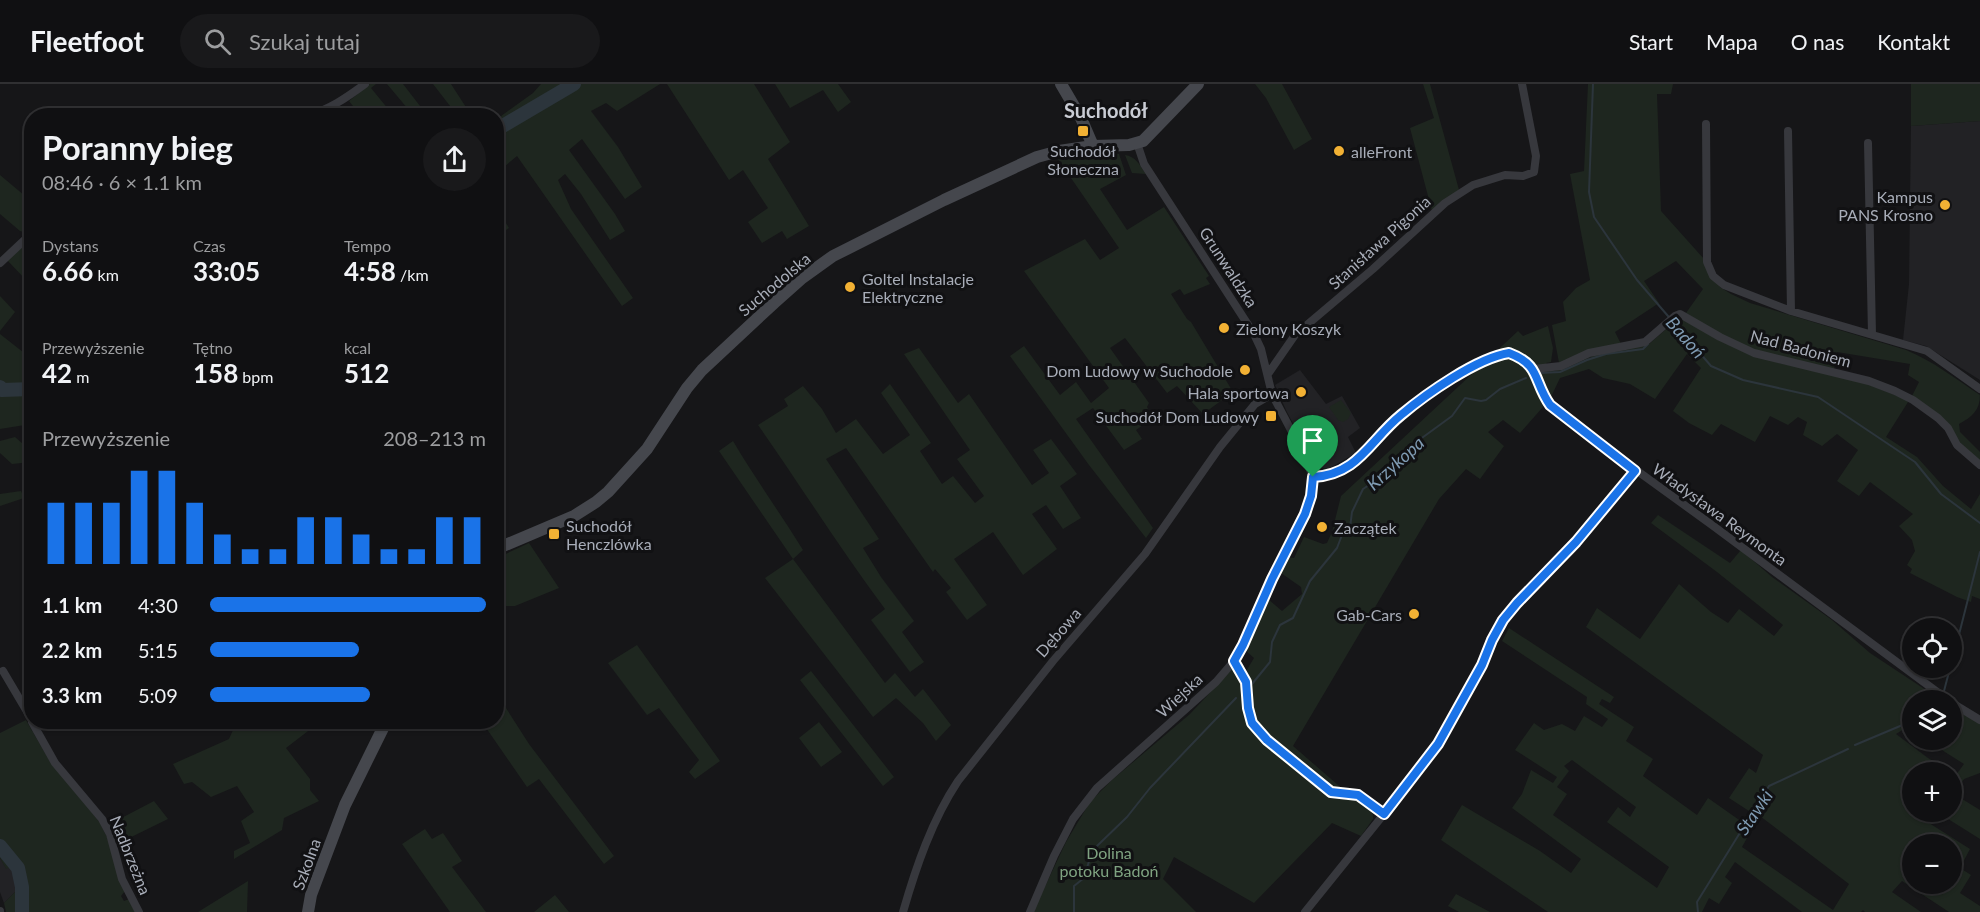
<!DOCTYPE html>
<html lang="pl">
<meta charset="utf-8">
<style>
body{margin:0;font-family:Lato,sans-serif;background:#19191b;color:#f1f3f6;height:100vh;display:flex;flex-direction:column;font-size:22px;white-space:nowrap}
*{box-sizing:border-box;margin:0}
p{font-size:20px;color:#9c9d9f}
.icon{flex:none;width:33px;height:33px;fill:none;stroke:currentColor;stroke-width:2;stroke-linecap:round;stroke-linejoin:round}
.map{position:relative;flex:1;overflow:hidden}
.drawer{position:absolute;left:24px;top:24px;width:480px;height:621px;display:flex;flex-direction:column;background:#101012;border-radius:24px;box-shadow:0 2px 4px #0004,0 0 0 2px #303032}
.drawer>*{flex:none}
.fabs{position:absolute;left:1902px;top:534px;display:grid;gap:12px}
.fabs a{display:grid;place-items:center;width:60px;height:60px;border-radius:50%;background:#101012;box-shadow:0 2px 4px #0004,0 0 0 2px #303032;font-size:30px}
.pin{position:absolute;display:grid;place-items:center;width:51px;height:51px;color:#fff;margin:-62px -26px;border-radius:50% 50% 50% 0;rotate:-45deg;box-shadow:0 0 6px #0007}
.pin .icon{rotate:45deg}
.round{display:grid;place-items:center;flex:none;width:63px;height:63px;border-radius:32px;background:#19191b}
.head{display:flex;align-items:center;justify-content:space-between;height:102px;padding:0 18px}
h1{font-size:33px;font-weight:700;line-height:45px}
.metrics{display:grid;grid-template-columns:repeat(3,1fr);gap:9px;height:102px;padding:6px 18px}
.metrics div{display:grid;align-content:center}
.metrics b{font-size:26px;font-weight:700}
.metrics small{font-size:16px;font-weight:400}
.metrics p{font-size:16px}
.chart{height:168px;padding:12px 18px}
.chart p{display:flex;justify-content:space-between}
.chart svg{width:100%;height:108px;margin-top:6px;stroke:#1a73e8;stroke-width:6}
ul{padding:0 18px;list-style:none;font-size:20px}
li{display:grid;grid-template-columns:96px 72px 1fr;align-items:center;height:45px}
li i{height:15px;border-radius:8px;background:#1a73e8}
header{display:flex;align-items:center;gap:36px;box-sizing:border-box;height:84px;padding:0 30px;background:#101012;border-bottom:2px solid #303032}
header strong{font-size:28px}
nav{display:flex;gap:33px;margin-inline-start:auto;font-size:21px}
.search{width:420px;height:54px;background:#19191b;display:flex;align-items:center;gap:15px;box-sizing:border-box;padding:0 21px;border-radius:33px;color:#9c9d9f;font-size:22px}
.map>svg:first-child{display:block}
.built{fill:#222225}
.green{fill:#1e261f;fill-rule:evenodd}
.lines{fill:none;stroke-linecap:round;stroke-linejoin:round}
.stream{stroke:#2c353c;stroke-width:2}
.river{stroke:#2c353c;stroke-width:14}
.street{stroke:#37383d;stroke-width:8}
.secondary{stroke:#45474d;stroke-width:12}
.route-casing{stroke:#fff;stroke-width:12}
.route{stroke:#1a73e8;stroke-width:8}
.poi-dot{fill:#f2b134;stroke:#111113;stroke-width:2}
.labels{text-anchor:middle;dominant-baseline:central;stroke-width:6;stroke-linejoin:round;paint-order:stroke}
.poi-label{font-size:16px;fill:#a8adb8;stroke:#111113;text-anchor:start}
.street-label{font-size:16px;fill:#a8adb8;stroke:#111113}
.park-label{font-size:16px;fill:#7fa381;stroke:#111113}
.water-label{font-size:18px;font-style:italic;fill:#7f9bb3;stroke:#111113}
.quarter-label{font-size:20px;font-weight:bold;fill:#c9ccd4;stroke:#111113}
</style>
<header>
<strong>Fleetfoot</strong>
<div class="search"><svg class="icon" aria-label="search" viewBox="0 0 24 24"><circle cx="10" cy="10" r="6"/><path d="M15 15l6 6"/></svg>Szukaj tutaj</div>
<nav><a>Start</a><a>Mapa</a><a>O nas</a><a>Kontakt</a></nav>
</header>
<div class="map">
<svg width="1980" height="828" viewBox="0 0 1980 828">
<rect width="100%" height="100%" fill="#161618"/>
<!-- built -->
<path class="built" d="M1980,37v259l-54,-34 -23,-6 6,-56 2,-158z
M1300,286l26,34 16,-8 18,32 -12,9 8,16 -28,16 -13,-3 -29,-56 -11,-25z
M0,774l6,10 5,-2 4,7v19l-11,11 -4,-11z"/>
<!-- green -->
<path class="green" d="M370,0h6l-5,4 22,27h-33l-11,-14z
M387,0h16l24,31h-14z
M433,0h18l20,31h-14z
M541,0h119l-43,27 -11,-8 -15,8 27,36 24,40 -17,12 -43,-60 -13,11 46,64 10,17 -15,9 -29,-46 -16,-20 -7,6 13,29 62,89 -11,8 -105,-150 -19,16 -1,-2v-51l36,-26z
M667,0h87l36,58 -22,17 41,67 -22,13 -5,-8 -20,12 -14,-21 20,-14 -25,-38 -14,10z
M775,0h63l13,18 -13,10 -15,-22 -33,18z
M1255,0h27l30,55 -18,11 -28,-52z
M1423,0h7l29,106 -27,21 -22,-83 24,-10z
M1588,0h85l-2,10h-14l4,117 43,48 16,28 11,7 19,9 33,10 123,37c27,11 50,29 74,45 0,15 -8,22 -21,29l1,8 20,20v10l-68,-66 7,-14 -11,-7 2,-11 -73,-12 -3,17 -72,-15 -53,-25 -23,-16 17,-24 -27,-28 -32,20 15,22 -44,29 6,12 -62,19 -7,-38 14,-4 -3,-19 13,-14 14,-8 -20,-106 14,-3z
M1911,0h69v37l-69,5z
M1105,68l14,2 7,21 -26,14 27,41 37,-23 45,69 -3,2 4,6 -26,11 -4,-6 -9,5 16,25 4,3 42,70 -30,22 -26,-28 -10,7 -42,-55 -15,10 39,55 -2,4 6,11 -17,12 6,9 -18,11 -31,-42 -17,11 77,109 -7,10 -57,-73 -79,-109 14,-10 36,49 16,-13 15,21 18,-15 -85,-117 61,-32 15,21 19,-12 -61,-89z
M1125,71c10,1 15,10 21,19l-14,-1z
M0,91l31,26v29l-4,3 -7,-2 -20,-17z
M496,123l13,21 -12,8h-1z
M31,153v40l-5,3 -19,-20z
M0,212l15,16 -15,19z
M1679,234l66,34 38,12 28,5 51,13 43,17 3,3 -22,35 31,20 26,29 28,23 9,-15v105l-8,-3 -1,6 -14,-5 -47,-24 2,-4 -5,-4 8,-14 -3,-11 -13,-14 14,-12 -43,-32 -11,14 -22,-15 21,-31 -21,-16 -15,12 -19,-11 4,-13 -9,-5 -10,8 -18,-9 -15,26 -34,-18 -9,11 -23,-12 -16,-12 28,-43 -14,-14 -32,45 -25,-15 -27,-6 -14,-9 -29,9 -10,21 -30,34 -17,-13 -15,12 16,14 -24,33 -14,-10 -27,30 -146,247 60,52c12,0 21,9 20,21l-12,17 -29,-13 -78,80 -80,-46 -11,22 33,33h-163l33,-70 24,-40 22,-22 78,-66 44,-47 8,11 12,-20 -9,-8 23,-51 14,12 20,-17 -1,-7 -20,-14 6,-16 7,1 10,-21 19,7 4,-1 5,-11 9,-36 177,-165 5,5 25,-10 5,22 -2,14 -5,1 8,8 42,-16 53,-11z
M0,250l28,22 3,-3v71l-31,5z
M919,264l39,55 11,-9 63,91 17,-12 -16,-23 18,-11 26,35 -17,12 21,32 -18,11 -17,-24 -14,9 25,35 -34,26 -30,-43 -39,27 33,46 -20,15 -21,-28 5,-4 -16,-19 -2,3 -87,-124 -20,11 53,80 -16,9 18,29 33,44 -12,11 22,30 -14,10 -39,-52 14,-11c-45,-60 -84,-123 -127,-184l30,-19 -4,-7 19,-13 19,23 14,24 20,-14 27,35 27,-19 -29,-42 9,-9 41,59 -11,8 22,33 11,-8 22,27 9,-7 -27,-37 13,-9 -66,-96z
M1341,316l10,13 -3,6 -5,3 -5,-2 -9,-13z
M15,353l8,7 8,-1v19l-19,2 -12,-11v-12z
M733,357c22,37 47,72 70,109l-10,9 92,124 10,-10 20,24 8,-8 28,36 -15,16 -13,-18 -27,-25 -23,19 -108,-139 28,-19 -74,-108z
M21,407l3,7 -24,8v-12z
M1658,431l72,48 11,-13 31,27 60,43 38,33 71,47h-29v30l-5,-3 -11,7 32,24 28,17 8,-11 -38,-24h26v-32l28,15v50l-16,6 -10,15 26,16v29l-43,-27 -8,11 41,26 -10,19 11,7 -11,18 20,13v6h-31l-47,-31 -10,11 29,20h-56l-2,-2 -2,2h-59l-67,-50 -10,15 7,6 -13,21 -10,-6 -7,14h-154l-107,-72 21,-35 78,46 31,22 10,-14 -69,-51 10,-14 9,-24 22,13 4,-6 -42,-27 19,-27 10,7 18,-6 13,7 9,-15 18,11 6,-8 -22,-15 1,-7 -85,-56 7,-13 105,69 -4,6 -8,-4 -3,5 35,23 -8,14 27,18 -10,17 54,39 11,-17 44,31 -10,18 91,63 16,-26 -93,-71 -7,-2 -20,-13 20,-30 7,5 7,-18 -177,-128 11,-19 43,31 39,-55 32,28 17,11 11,-14 35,27 9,-11 -66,-53 -66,-49zM1572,676l64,47 -6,10 -12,-10 -11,15 62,45 -12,21 -104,-73 14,-21 -10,-7 12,-16 -5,-5zM1912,688h40v40h-40zM1912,760h40v40h-40z
M529,459l30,45 -44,18h-18v-48z
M637,561l83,116 -25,18 -6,-7 10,-12 -40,-52 -12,7 -39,-52z
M811,587l83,106 -11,9 -83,-106z
M497,610l32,50 85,112 -10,8 -65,-85 -12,8 -45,-65h14z
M26,636l26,45 18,18 30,40 7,14 18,54 -4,5 3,5 5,-2 6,13h-129l-2,-9 11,-11v-19l-4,-6 -5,2 -6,-11v-125z
M231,638h76l5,6 -26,20 24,31v11l9,11 -35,17 -2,12 -48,29v-8l16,-8 -9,-22 13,-9 -17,-26 -26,11 -19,-15 -8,2 -11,-20 56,-25 5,-11z
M819,638l23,30 -21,15 -22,-29z
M154,717l14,18 -51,25 -7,-20z
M425,745l7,10 11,-6 19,28 -10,6 34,45h-36l-48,-68z
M248,797l-1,31h-49z
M1456,810l34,18h-31l-11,-6z
M555,811l14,17h-35z"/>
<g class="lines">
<!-- stream -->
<path class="stream" d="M1593,0l-4,108 5,25 43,63 74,86 32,14 75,17 97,65 26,32 39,29
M1540,289l20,-1 27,-12 19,-6 37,-5 5,-5
M1952,578l28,-110
M1252,600l18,-22 2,-20 8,-17 13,-7 17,-37 27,-33 5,-13 8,-7 2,-16 11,-23 18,-12 23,-26 48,-35 13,-18 16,3 5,-1 14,-11 26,-11
M1944,607l6,-23
M1855,661l57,-24
M1074,828v-26l10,-8 6,-20 7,-12 30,-29 23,-29 86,-90
M1698,828l-1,-10 72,-116 79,-37"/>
<!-- river -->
<path class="river" d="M496,46l78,-46
M0,303l2,3 30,-1
M0,762l18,22 4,19v25"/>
<!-- street -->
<path class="street" d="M307,32c23,-7 39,-18 58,-32
M1706,40l1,138 6,14 11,9 67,26 136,40 53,38
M1788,47l3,180
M1868,59l4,191
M0,179l32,-30
M1534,285l27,-3 28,-13 56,-11 30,-26 5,-2 40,23 34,16 115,28 26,10 18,9 25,18 10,10 9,17 23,20
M1268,290l27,-39 78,-66 72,-66 28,-18 32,-10 18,1 11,-4 2,-16 -14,-72
M1313,393c43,-1 58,-36 87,-61 18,-16 74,-55 96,-61 8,-3 16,-2 23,1 17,10 16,26 26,42 6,9 14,15 22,22l145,105 236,175
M1234,577l12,21 2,26 4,15 15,17 64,52 27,3 26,19
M3,587l29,49
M1952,619l28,17
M32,638l23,41 47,56 8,15 12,45 17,33
M0,827v1
M903,828c13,-45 29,-92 55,-131l95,-120 92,-107 75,-107 35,-43 17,-10
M1030,828l24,-56 19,-37 24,-31 119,-106 18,-21 9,-16 29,-66 33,-65 7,-18 1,-19 -11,-26 -30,-57 -11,-45 -7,-15 -110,-170 -7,-21
M1305,828l79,-98 54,-70 44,-79 10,-25 11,-20 14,-17 59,-62 59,-70"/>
<!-- secondary -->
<path class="secondary" d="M1061,0l20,34 12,28
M496,465l78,-33 22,-14 12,-10 39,-43 40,-61 15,-18 72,-67 27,-24 32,-23 111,-56 93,-43 22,-6 34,-5 36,-1 14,-4 55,-57
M308,828l3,-17 34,-90 41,-83"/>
</g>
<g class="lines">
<!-- route casing -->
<g class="route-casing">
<path id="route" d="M1509,269c32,12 24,28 41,52l85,66 -59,71 -59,61 -14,17 -11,20 -10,25 -44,79 -54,70 -26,-19 -27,-3 -64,-52 -15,-17 -4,-15 -2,-26 -12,-21 9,-16 29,-66 33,-65 6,-18 2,-19c45,-2 57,-37 88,-62 25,-21 76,-57 108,-62z"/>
</g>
<!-- route -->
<use href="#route" class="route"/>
</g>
<!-- markers -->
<g class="poi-dot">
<rect x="1077" y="41" width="12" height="12" rx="3"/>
<circle cx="1339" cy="67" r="6"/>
<circle cx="1945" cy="121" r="6"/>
<circle cx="850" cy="203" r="6"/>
<circle cx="1224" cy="244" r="6"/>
<circle cx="1245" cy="286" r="6"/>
<circle cx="1301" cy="308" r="6"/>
<rect x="1265" y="326" width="12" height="12" rx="3"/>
<circle cx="1322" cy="443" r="6"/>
<rect x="548" y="444" width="12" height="12" rx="3"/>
<circle cx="1414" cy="530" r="6"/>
</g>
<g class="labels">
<!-- poi labels -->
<g class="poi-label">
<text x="1083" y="66" text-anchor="middle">Suchodół<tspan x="1083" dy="18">Słoneczna</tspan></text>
<text x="1351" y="67">alleFront</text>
<text x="1933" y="112" text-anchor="end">Kampus<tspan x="1933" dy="18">PANS Krosno</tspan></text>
<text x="862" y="194">Goltel Instalacje<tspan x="862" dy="18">Elektryczne</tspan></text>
<text x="1236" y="244">Zielony Koszyk</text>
<text x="1233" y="286" text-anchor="end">Dom Ludowy w Suchodole</text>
<text x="1289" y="308" text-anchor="end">Hala sportowa</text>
<text x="1259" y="332" text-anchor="end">Suchodół Dom Ludowy</text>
<text x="566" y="441">Suchodół<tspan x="566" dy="18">Henczlówka</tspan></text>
<text x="1334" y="443">Zaczątek</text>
<text x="1402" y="530" text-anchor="end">Gab-Cars</text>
</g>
<!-- street labels -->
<g class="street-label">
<text transform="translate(1379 158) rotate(-42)">Stanisława Pigonia</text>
<text transform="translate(1229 183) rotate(57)">Grunwaldzka</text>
<text transform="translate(774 200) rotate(-40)">Suchodolska</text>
<text transform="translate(1801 264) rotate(15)">Nad Badoniem</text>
<text transform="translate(1720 430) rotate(36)">Władysława Reymonta</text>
<text transform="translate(1058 548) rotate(-49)">Dębowa</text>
<text transform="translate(1179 611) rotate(-43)">Wiejska</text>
<text transform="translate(131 771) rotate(68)">Nadbrzeżna</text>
<text transform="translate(306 780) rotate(-70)">Szkolna</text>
</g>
<!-- park labels -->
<g class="park-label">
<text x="1109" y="768">Dolina<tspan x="1109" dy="18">potoku Badoń</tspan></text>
</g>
<!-- water labels -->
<g class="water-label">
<text transform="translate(1686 253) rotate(49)">Badoń</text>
<text transform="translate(1395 379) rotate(-42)">Krzykopa</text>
<text transform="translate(1754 728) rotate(-56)">Stawki</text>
</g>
<!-- quarter labels -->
<g class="quarter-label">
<text x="1106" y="26">Suchodół</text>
</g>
</g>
</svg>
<div class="fabs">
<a><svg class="icon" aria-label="locate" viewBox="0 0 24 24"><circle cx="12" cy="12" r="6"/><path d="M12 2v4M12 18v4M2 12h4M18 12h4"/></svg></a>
<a><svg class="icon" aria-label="layers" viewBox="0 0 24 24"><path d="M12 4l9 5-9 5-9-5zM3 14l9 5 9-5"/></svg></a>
<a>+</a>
<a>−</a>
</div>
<div class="pin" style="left:1313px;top:393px;background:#1e9e55"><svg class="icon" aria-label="arrive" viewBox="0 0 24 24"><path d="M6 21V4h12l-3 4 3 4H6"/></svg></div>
<section class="drawer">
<div class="head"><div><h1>Poranny bieg</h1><p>08:46 · 6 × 1.1 km</p></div><a class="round"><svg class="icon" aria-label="share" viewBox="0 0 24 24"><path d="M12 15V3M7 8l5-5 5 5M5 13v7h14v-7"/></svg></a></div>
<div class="metrics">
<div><p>Dystans</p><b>6.66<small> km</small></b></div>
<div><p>Czas</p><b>33:05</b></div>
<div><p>Tempo</p><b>4:58<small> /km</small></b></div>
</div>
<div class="metrics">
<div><p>Przewyższenie</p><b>42<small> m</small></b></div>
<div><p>Tętno</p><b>158<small> bpm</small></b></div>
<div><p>kcal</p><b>512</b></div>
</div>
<div class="chart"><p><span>Przewyższenie</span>208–213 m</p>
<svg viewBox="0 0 160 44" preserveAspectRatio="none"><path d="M5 44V19M15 44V19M25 44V19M35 44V6M45 44V6M55 44V19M65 44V32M75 44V38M85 44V38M95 44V25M105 44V25M115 44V32M125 44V38M135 44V38M145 44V25M155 44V25"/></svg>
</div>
<ul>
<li><b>1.1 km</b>4:30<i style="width:100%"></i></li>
<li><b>2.2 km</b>5:15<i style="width:54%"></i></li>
<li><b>3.3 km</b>5:09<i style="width:58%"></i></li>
</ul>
</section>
</div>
